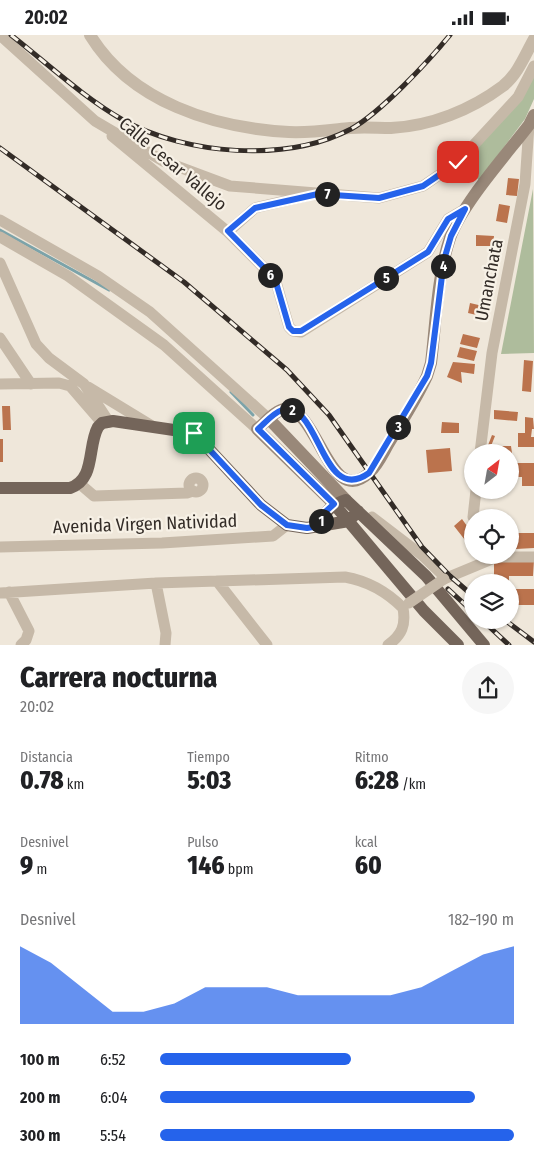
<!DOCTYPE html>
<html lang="es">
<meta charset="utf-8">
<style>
body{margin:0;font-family:"Fira Sans Condensed",sans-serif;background:#f6f6f6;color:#202124;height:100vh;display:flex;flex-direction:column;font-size:19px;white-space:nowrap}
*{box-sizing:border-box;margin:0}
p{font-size:16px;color:#757577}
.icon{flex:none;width:28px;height:28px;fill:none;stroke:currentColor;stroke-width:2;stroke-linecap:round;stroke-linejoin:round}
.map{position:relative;height:610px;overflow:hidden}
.sheet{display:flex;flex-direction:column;background:#fff;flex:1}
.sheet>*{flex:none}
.needle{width:32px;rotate:31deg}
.fabs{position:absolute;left:464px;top:409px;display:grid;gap:10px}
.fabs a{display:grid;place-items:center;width:55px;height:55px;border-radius:50%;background:#fff;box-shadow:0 1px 4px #0004;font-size:25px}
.pin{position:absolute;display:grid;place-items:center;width:42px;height:42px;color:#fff;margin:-21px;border-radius:10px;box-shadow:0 2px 8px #0006}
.km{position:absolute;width:25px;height:25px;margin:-12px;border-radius:50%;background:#222;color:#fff;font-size:14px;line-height:25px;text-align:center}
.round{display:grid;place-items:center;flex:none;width:52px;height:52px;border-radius:26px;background:#f6f6f6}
.overview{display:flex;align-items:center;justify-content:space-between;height:85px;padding:0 20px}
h1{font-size:28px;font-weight:800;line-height:38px}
.figures{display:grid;grid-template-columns:repeat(3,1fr);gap:8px;height:85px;padding:5px 20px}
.figures div{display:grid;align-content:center}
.figures b{font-size:25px;font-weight:800}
.figures small{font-size:14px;font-weight:400}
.figures p{font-size:14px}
.chart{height:140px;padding:10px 20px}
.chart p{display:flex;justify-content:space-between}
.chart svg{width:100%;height:90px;margin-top:5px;fill:#2563eb;opacity:.7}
ul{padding:0 20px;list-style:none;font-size:16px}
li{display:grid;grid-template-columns:80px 60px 1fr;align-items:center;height:38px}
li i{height:12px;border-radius:6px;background:#2563eb}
.status{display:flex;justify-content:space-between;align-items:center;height:35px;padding:0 25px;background:#fff;direction:ltr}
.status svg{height:14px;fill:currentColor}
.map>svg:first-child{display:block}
.green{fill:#aebc9c}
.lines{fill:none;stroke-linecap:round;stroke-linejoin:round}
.stream{stroke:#7ca3a9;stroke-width:3}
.building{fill:#bb734d}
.minor{stroke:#c6b9a8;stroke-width:11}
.tertiary{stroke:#c6b9a8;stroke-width:12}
.secondary{stroke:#998879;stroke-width:12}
.primary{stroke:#74655a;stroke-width:12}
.rail-casing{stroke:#332c27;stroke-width:5}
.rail{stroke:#f7f1e6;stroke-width:3;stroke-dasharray:9;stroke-linecap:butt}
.minor-bridge{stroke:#c6b9a8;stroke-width:11}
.route-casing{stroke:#fff;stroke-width:10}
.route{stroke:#2563eb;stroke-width:6}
.labels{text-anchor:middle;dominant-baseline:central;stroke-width:4.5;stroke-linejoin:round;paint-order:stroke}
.street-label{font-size:18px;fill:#332c27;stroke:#f7f1e6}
</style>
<div class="status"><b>20:02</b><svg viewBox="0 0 49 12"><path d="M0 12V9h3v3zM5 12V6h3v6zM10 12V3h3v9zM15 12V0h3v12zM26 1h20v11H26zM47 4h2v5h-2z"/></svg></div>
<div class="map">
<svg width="534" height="610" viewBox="0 0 534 610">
<rect width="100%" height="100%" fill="#efe7da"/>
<!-- green -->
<path class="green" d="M534,37v27l-9,20 -46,61 -18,-14z
M533,154l1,164 -33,1z"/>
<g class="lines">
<!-- stream -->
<path class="stream" d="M0,195l109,60
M231,357l22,23"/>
</g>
<!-- building -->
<path class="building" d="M508,143l11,1 -2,17 -11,-1z
M499,169l11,2 -3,17 -11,-2z
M476,200l18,1 -1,10h-17z
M470,268l17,4 -2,10 -17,-4z
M463,299l17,4 -3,10 -17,-4z
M460,312l17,4 -3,10 -17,-4z
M524,325l9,1 -2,31 -9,-1z
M453,327l22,2 -1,10 -13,-2 1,11 -15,-6z
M2,371h8l1,24h-8z
M494,375l24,2 -1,9 -23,-2z
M525,382l8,1 1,11h-2l-1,8h3v10h-16v-14h7z
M442,387l17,1v10h-18z
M492,400l3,1 -4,10h20l1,7h-27z
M0,404h3v23h-3z
M450,413l2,23 -24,2 -2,-23z
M513,428h21v23h-12v-9h-9z
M462,484l10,14v16l-18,-23z
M515,498h19v15l-18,1z
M494,525h40l-1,16h-24v7h-15z
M510,554h24v16h-24z"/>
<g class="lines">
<!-- minor -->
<path class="minor" d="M0,0l95,86 68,40 67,25 149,12 44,-12 35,-24 60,-65 16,-31
M112,101l116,96 44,44 4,6 13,45 4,4 8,1 127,-80 20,-33 17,-10
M0,185l98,56 52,36 119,107
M228,197l27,-24 51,-12
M0,202l68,39 96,69 93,84
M0,228l36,81 13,14 35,26 25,38
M0,303l31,46
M0,349l59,-1 11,3 32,37
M88,352l64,39
M480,418l12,-100 33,-169 4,-59
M189 450a7 7 0 1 1 14 0a7 7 0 1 1-14 0Z
M80,449l14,12 93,-3 6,-2
M372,482l51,39 23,22
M473,482l3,-27
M0,512l162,-4 111,-7 14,-11
M444,544l53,-22h37
M217,546l50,64
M156,548l10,50 -1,12
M9,557l20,39 -3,9 -5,5
M0,558l156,-10 189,-6c23,4 41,14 58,31
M388,610c14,-10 18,-20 15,-37"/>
<!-- tertiary -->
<path class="tertiary" d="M90,0c41,67 124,93 199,97 21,1 41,-2 61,-4 14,-1 27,0 41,0 40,-2 80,-18 112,-42 15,-12 22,-31 31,-47"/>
<!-- secondary -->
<path class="secondary" d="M269,384l77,81
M334,469l-77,-75c8,-6 18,-19 28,-20 34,-1 44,102 85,63 8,-7 13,-19 19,-29 13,-22 27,-43 38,-67l4,-13c5,-41 6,-86 19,-125 12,-34 56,-83 79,-113l5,-10"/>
<!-- primary -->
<path class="primary" d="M0,453h70c26,-9 17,-41 28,-61l4,-4 11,-2 81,12 67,72 26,20 20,3 42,-7 9,-10
M334,469l90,107 34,34
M319,491c6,-15 12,-21 27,-26l80,76 58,69"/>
<!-- rail casing -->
<g class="rail-casing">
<path id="rail" d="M11,0c37,29 72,62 112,85 63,35 163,43 228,9 29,-16 77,-67 99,-94
M0,113l184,134 103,88 42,45 93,132 28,29 22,19
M448,554l24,22
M482,585l27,25
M505,585l29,22"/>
</g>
<!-- rail -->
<use href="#rail" class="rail"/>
<!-- minor-bridge -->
<path class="minor-bridge" d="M409,568l35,-24"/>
</g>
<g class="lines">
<!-- route casing -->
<g class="route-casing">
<path id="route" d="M194,398l67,72 26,20 20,3 12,-2 5,-13 10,-9 -76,-75c7,-6 15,-16 24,-19 38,-11 39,97 87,63l58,-97 4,-13 13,-103 7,-24 14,-27 -17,10 -20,33 -127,79h-8l-4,-4 -14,-48 -47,-48 27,-23 63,-14 61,4 44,-12 35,-24"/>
</g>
<!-- route -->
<use href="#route" class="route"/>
</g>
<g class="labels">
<!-- street labels -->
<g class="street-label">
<text transform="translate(173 129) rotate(40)">Calle Cesar Vallejo</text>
<text transform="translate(489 245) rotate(-79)">Umanchata</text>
<text transform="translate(145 489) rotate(-2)">Avenida Virgen Natividad</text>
</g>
</g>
</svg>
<div class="fabs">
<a><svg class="needle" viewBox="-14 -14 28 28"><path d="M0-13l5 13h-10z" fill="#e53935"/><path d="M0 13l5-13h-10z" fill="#757577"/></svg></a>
<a><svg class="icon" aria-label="locate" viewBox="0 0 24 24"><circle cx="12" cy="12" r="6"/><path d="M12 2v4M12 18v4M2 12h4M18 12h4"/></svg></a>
<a><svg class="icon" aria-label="layers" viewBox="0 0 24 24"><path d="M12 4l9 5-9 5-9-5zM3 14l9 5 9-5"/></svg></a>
</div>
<div class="pin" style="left:194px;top:398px;background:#1e9e55"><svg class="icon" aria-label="arrive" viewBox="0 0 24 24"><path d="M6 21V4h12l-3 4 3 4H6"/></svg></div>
<div class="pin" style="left:458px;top:127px;background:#d93025"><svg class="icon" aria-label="check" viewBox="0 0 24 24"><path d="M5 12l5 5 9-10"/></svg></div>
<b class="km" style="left:321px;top:486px">1</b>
<b class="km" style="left:292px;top:375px">2</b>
<b class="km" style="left:398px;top:392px">3</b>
<b class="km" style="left:443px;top:231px">4</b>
<b class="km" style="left:386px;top:243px">5</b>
<b class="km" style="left:270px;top:240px">6</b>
<b class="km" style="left:327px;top:159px">7</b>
</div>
<section class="sheet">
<div class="overview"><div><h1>Carrera nocturna</h1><p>20:02</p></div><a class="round"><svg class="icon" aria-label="share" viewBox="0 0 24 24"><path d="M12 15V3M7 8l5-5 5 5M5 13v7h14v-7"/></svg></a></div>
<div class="figures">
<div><p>Distancia</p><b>0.78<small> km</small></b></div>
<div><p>Tiempo</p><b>5:03</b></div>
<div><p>Ritmo</p><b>6:28<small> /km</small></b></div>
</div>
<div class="figures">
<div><p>Desnivel</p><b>9<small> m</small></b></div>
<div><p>Pulso</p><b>146<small> bpm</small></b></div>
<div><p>kcal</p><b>60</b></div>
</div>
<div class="chart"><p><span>Desnivel</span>182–190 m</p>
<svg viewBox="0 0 160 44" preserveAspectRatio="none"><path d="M0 44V6L10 14L20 26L30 38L40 38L50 34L60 26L70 26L80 26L90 30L100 30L110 30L120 30L130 26L140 18L150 10L160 6V44z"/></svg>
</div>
<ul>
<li><b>100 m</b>6:52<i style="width:54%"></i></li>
<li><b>200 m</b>6:04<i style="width:89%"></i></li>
<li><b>300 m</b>5:54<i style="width:100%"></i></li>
</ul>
</section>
